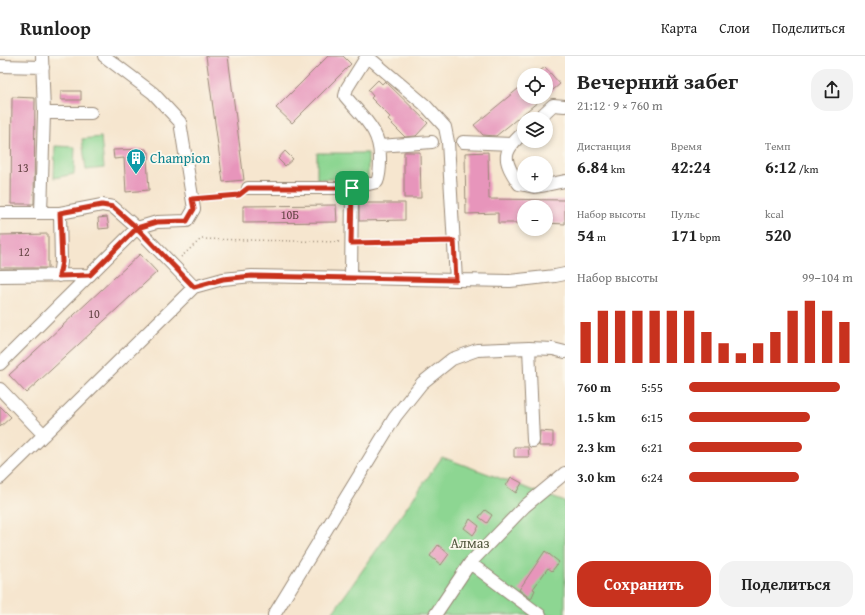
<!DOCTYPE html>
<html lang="ru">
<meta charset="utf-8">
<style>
body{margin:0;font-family:"Gentium Book Plus",serif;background:#f2f2f2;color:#222;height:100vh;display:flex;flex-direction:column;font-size:15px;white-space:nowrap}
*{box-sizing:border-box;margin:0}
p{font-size:13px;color:#767676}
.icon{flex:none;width:22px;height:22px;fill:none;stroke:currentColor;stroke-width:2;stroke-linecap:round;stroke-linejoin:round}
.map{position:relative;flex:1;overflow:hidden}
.panel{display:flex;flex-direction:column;background:#fff;width:300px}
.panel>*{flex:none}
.buttons{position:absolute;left:517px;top:12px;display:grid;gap:8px}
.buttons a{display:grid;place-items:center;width:36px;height:36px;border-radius:50%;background:#fff;box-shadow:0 2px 6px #0003;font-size:20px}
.pin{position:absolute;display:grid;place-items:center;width:34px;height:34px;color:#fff;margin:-17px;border-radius:8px;box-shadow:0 2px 6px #0006}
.round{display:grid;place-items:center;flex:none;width:42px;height:42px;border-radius:16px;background:#f2f2f2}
.overview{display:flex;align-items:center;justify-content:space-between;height:68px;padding:0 12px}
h1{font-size:22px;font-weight:700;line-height:30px}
.figures{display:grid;grid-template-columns:repeat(3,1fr);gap:6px;height:68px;padding:4px 12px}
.figures div{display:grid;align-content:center}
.figures b{font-size:17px;font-weight:700}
.figures small{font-size:11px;font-weight:400}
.figures p{font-size:11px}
.chart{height:112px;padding:8px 12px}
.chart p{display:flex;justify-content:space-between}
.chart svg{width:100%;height:72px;margin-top:4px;stroke:#c8321e;stroke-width:6}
.button{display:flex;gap:8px;margin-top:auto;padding:8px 12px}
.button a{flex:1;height:46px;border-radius:16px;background:#c8321e;color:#fff;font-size:16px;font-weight:700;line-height:46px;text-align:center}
.button a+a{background:#f2f2f2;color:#222}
ul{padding:0 12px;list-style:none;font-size:13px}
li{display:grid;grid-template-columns:64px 48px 1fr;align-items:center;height:30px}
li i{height:10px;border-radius:5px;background:#c8321e}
header{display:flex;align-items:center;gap:24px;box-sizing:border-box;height:56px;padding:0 20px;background:#fff;border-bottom:1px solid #e0e0e0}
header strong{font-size:19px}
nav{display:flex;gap:22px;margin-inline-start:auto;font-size:14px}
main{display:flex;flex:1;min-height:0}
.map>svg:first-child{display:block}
.green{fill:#8dd692;stroke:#648058}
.building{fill:#e795bb}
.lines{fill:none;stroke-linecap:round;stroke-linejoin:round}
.minor-casing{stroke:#988876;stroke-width:14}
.path{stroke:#988876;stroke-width:1.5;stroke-dasharray:1 3;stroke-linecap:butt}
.minor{stroke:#fff;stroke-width:12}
.route-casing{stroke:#fff;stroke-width:8}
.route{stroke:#c8321e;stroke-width:5}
.labels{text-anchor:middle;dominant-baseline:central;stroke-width:3.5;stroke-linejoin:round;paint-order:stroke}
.number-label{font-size:12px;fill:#664545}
.culture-label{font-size:14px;fill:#0d838f;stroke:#fbf7ec;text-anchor:start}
.park-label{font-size:14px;fill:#50553b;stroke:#fbf7ec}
</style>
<header>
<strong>Runloop</strong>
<nav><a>Карта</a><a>Слои</a><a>Поделиться</a></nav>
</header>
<main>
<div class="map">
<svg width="565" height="559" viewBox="0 0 565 559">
<rect width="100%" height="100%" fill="#fbf7ec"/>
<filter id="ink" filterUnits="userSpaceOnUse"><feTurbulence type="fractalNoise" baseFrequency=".025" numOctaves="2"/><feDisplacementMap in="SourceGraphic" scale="8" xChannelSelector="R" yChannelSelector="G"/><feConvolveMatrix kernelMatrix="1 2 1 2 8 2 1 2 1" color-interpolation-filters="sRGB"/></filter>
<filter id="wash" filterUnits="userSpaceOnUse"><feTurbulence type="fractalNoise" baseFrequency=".012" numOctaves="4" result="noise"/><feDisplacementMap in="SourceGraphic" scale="16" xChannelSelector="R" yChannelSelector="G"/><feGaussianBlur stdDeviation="0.9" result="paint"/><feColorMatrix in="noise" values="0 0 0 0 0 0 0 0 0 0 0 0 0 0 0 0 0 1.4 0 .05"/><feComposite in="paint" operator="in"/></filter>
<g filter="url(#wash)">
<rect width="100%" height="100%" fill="#f6e6cf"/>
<!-- green -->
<path class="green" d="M101,81l3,31 -18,2 -4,-31z
M55,90l20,1 -1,27 -20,4z
M317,97h51v26h-51z
M442,401l123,45v113h-234z"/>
<g id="blocks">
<!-- building -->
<path class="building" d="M206,0h22l16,124 -21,2z
M328,0h15l8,8 -59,59 -16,-15z
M545,11l15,17 -14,12v-21h-11z
M378,24l4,4 3,-3 43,42 -12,13 -11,1 -17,-17 2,-3 -19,-19 2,-2 -5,-6z
M524,28v13h20l-48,39 -13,-1 -9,-10z
M61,35h20v9h-20z
M12,41l23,1 -1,106h-23z
M146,93l1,3h2v7h-2l2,31 -23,2 -2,-34 -10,1 -1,-9z
M285,95l8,8 -8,7 -7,-7z
M404,96h16l1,46h-17z
M488,96l1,47 76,1v24l-19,-1v-16h-22v16h-26v-10l-32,1 -1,-61z
M359,147h46v17l-46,1z
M336,149l1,17 -94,1v-17z
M107,161l2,11 -10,1 -1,-11z
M48,178v34h-48v-33z
M140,198l17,18 -131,121 -17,-18z
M0,350l11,11 -11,10z
M540,375l13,1v14h-14z
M514,391h14l1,10h-15z
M511,421l11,6 -6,10 -10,-7z
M485,454l7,5 -5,8 -8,-6z
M470,463l9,7 -6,9 -9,-7z
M438,489l11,9 -8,11 -11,-9z
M545,495l14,11 -7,9 -4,-3 -15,21 2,1 -4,9 -12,-9z"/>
</g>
</g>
<g filter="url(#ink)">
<use href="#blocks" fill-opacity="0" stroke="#988876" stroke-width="1"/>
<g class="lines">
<!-- minor casing -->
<g class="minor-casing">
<path id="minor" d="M0,10l43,1
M44,57h47
M538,63l15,-14 12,1
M524,76c-22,20 -22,27 -5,52l5,1
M463,86l48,2
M380,90l52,-4
M525,129l9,2 12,-2
M546,129l19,-4
M248,132h104
M0,157h60l42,-8 11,2 24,21 20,-6 30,-1 7,-12 -14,-87 -27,-29 -49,-37
M41,157l3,-100 -2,-57
M0,220l90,-1
M59,220l2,-14 -1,-49
M351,222l1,-90 25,-6c3,-7 3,-14 3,-22 1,-30 -17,-42 -35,-64l2,-8 20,-32 58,49 20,22 3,15 8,138
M529,292l24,1 12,3
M0,308l137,-136 57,59
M0,333l44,46
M0,422l194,-191 29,-8 29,-3 258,5 45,-5 10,-2
M470,507l70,52
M274,559l121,-198 27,-34 30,-24 25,-9 52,-2 4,93
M435,559l35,-52 55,-57 40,-33"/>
</g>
<!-- path -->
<path class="path" d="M202,142l38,-4
M362,186l82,-1
M181,201l20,-18 141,3"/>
<!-- minor -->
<use href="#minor" class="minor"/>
</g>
</g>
<g class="lines" filter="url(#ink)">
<!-- route casing -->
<g class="route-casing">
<path id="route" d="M352,132h-104l-9,7 -47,4 2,10 -7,12 -30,1 -20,6 -24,-21 -11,-2 -42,8 2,49 -3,14 31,-1 47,-47 57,59 29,-8 29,-3 204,4 -2,-39 -103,2 1,-55"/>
</g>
<!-- route -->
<use href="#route" class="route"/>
</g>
<!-- icons -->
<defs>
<g id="building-pin" transform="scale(1)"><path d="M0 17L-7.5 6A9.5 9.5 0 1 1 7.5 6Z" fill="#0f9aa8" stroke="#fbf7ec"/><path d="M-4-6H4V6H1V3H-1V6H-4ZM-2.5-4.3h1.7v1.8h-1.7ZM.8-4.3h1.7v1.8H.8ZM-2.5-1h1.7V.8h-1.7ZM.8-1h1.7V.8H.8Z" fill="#fff"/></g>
</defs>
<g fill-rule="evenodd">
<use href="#building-pin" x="136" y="102"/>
</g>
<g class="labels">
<!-- number labels -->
<g class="number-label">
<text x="23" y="111">13</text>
<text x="290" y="158">10Б</text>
<text x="24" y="195">12</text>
<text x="94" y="257">10</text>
</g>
<!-- culture labels -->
<g class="culture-label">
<text x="150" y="102">Champion</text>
</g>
<!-- park labels -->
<g class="park-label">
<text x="470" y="487">Алмаз</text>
</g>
</g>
</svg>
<div class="buttons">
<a><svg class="icon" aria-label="locate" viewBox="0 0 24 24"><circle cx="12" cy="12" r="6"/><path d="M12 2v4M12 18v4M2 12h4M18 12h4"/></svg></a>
<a><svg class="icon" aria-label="layers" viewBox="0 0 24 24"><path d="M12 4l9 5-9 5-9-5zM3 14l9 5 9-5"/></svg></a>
<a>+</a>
<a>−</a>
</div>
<div class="pin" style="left:352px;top:132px;background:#1e9e55"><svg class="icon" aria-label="arrive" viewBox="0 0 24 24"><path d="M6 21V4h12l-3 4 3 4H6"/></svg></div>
</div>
<section class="panel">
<div class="overview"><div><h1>Вечерний забег</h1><p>21:12 · 9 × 760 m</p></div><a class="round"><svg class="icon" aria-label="share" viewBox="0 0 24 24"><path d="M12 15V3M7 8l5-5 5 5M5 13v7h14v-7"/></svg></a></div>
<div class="figures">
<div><p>Дистанция</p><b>6.84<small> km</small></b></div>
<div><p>Время</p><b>42:24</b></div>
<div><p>Темп</p><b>6:12<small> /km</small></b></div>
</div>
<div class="figures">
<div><p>Набор высоты</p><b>54<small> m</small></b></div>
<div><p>Пульс</p><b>171<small> bpm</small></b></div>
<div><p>kcal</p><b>520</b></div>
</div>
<div class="chart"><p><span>Набор высоты</span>99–104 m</p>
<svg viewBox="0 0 160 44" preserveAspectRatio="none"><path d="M5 44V19M15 44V12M25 44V12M35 44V12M45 44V12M55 44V12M65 44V12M75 44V25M85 44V32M95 44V38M105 44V32M115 44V25M125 44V12M135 44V6M145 44V12M155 44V19"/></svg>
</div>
<ul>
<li><b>760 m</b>5:55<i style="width:92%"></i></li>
<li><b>1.5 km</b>6:15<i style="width:74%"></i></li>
<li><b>2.3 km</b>6:21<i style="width:69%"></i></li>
<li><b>3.0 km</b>6:24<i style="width:67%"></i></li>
</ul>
<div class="button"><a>Сохранить</a><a>Поделиться</a></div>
</section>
</main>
